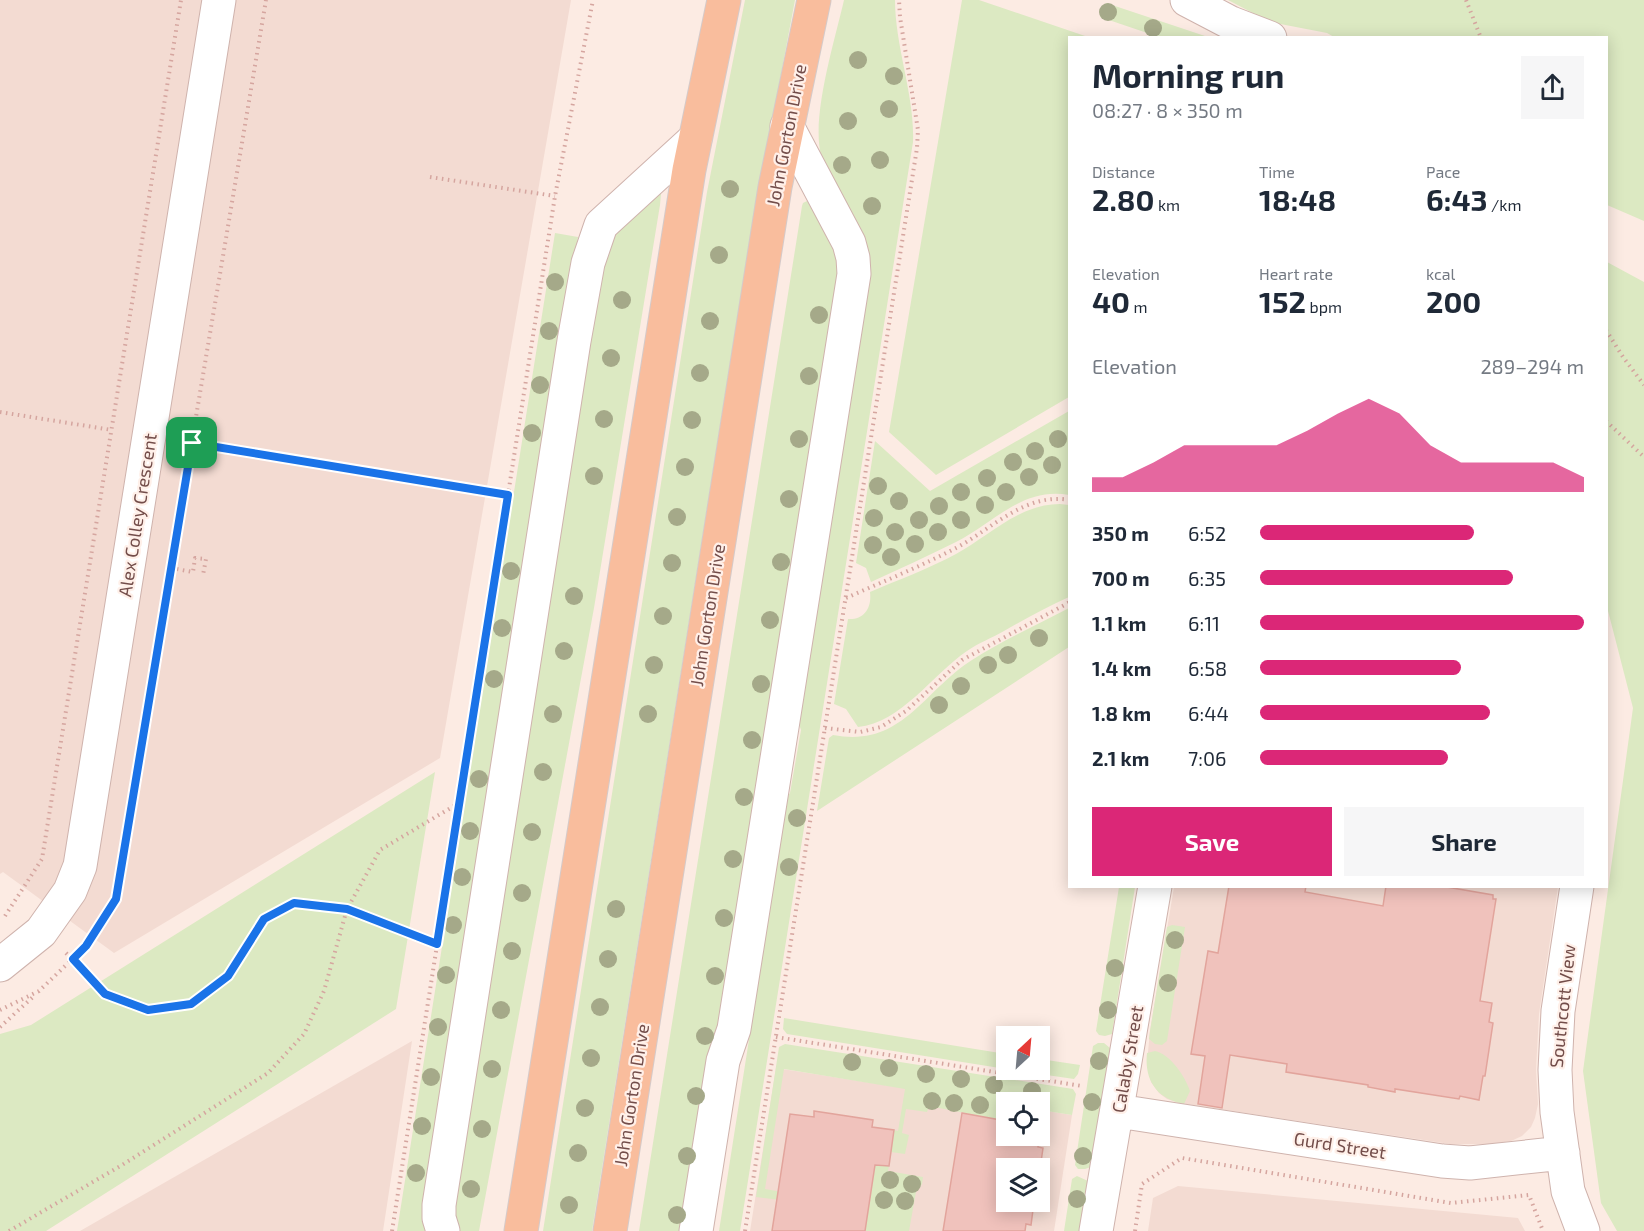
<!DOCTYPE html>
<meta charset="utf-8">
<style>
body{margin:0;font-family:"Exo 2",sans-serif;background:#f6f6f7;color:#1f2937;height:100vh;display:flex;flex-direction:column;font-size:22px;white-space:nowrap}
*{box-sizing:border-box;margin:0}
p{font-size:20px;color:#747a83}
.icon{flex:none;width:33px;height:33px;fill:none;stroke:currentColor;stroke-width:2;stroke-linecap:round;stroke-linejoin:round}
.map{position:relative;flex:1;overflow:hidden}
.side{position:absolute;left:1068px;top:36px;width:540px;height:852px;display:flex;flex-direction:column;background:#fff;border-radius:0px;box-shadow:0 3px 15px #0003}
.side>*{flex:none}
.needle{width:39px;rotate:26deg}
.tools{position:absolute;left:996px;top:1026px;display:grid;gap:12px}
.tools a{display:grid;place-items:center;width:54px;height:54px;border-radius:0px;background:#fff;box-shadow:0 3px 15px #0003;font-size:30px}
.pin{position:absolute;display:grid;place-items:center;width:51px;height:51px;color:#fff;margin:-26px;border-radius:12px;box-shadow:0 3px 9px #0006}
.round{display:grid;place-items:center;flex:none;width:63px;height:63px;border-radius:0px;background:#f6f6f7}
.overview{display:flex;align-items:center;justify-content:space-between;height:102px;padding:0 24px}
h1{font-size:33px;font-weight:700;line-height:45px}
.figures{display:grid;grid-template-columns:repeat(3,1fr);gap:9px;height:102px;padding:6px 24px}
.figures div{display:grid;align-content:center}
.figures b{font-size:30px;font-weight:700}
.figures small{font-size:16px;font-weight:400}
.figures p{font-size:16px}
.chart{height:168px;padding:12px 24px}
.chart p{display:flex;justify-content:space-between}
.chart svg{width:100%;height:108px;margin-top:6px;fill:#db2777;opacity:.7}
.action{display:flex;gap:12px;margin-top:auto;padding:12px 24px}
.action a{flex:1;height:69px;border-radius:0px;background:#db2777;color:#fff;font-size:24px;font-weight:700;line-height:69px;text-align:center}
.action a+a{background:#f6f6f7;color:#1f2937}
ul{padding:0 24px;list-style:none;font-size:20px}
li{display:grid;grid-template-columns:96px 72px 1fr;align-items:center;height:45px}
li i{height:15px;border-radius:8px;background:#db2777}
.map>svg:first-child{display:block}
.residential{fill:#f3dbd2;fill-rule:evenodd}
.green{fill:#dce9c2}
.building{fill:#f0c2bc;stroke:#e2a49c;stroke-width:1.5}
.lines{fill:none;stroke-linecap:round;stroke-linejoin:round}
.street-casing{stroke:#cfb3ad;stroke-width:35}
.primary-casing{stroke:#d5cac9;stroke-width:35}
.path{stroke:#d5a59f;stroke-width:4;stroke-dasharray:1.5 4.5;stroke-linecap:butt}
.street{stroke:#fff;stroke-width:33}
.primary{stroke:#f9bd9d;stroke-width:33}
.tree{fill:#a5a989}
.route-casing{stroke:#fff;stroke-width:12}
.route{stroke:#1a73e8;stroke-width:8}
.labels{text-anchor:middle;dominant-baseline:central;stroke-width:4.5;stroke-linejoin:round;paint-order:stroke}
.street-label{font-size:18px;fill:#734d4a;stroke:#fff0e9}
</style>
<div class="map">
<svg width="1644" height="1231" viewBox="0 0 1644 1231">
<rect width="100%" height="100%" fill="#fcebe3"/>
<!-- residential -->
<path class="residential" d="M0,0h571l-131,758 -326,195 -111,-81 -3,2z
M1174,887h384l-19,127 -3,56 2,34 -3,14 -4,9 -9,9 -11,5 -20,3h-41l-270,-41 -13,-4 -8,-6 -8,-11 -4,-19 3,-32z
M412,1041l-29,190h-303z
M776,1068l230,36v32h34v-26l32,5 -18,116h-304zM1006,1168h34v34h-34z
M1178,1186l340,32 7,13h-377l5,-33z"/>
<!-- green -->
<path class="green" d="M745,0h50l-46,244 -157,987h-49l164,-1039z
M844,0h51c0,47 20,96 18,142l-173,1089h-21l68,-434 3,-4 11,-63 -2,-6 71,-451c3,-45 -37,-77 -49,-118 -10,-39 14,-115 23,-155z
M962,0h17l109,37 -18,1 -1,359 -133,78 -47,-43z
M1228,0h416v221l-37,-16 -1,-167 -272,-1 -7,-4 -57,-11z
M1106,3l102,34h-49l-59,-20z
M657,192l4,2 -1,11 -66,403 -115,623h-20l-5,-16 143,-919 12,-56z
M807,201l27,45 5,19 -152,966h-48l163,-1025 1,-3z
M555,233l23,4 -32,194 -122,790 1,10h-28z
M1607,262l37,20v949h-27l-16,-28 -18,-132 50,-363 -26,-101z
M1069,411v84c-47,-8 -75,28 -113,47 -28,14 -57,27 -85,40l-5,-14 -10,-5 19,-122 55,50z
M1060,504l9,1v92c-22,10 -44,22 -65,34 -12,7 -26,12 -37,20 -34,23 -66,72 -109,76l-12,-18 -12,-5 14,-85c16,1 24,-11 22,-27 28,-12 58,-23 86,-38 33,-18 63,-50 104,-50z
M1069,608v39l-252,164 12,-73 4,-3c69,13 89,-43 139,-75 31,-20 65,-35 97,-52z
M435,772l-39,237 -350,222h-46v-197l31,-9z
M1119,887h16l-23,147 -7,2 -6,-1 -3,-4z
M1172,925l13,2 -18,114 -5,4 -7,-1 -6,-5 1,-8 17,-104z
M784,1018l222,36v15l-219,-35 -4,-5z
M1098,1043h6l6,5 -19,119 -6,2h-7l-3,-4 18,-119z
M785,1044l288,45 3,5 -4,21 -32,-5v-8h-34v19l-77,-15 -2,6 -21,-3 -4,24 7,2 -4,19 -14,-2 3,-22 4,1 7,-42 -121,-20 -19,120 17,3 -2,8 -24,-3 23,-150z
M1155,1051c15,3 30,25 35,40l-6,13c-27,-5 -40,-24 -37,-51z
M1040,1059l40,6 -2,9 -4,5 -61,-9h27z
M875,1165l14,1 -1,5 35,6 -1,7 -6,8 -7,39h-44z
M1077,1176l11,5 -8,50h-16l8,-52z"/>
<!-- building -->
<path class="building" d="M1229,886h77l-1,6 78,14 3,-20h55l52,9v4h3l-16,102 12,2 -3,19 4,1 -8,53h-2l-4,24 -19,-4 -1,3 -64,-10v3l-27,-5v-2l-82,-13 1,-8 -57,-9 -8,53 -24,-4 7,-48 -14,-2 17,-103 10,2z
M814,1111l59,9 -1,7 22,3 -5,36 -14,-1 -10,66h-93l18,-117 24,3z
M962,1113l44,8v15h33l-1,11 5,1 -3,21 -34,-1v34h28l-3,23 -5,-1 -1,7h-82z"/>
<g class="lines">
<!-- street casing -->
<g class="street-casing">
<path id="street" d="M1187,0l44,23 39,15
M1577,886l-19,125 -3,59 2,42 11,79 15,40
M0,965l41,-33 29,-41 10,-25 139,-866
M1118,1111l324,50 28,2 93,-10
M443,1231l-4,-13v-13l135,-864 14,-78 13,-38 94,-86
M696,1231l27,-170 11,-32 120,-755 -1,-16 -4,-15 -62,-117
M1096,1231l59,-345"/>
</g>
<!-- primary casing -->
<g class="primary-casing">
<path id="primary" d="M521,1231l168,-1061 35,-170
M610,1231l165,-1044 39,-187"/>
</g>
<!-- path -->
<path class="path" d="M1466,0l15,38
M430,177l125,19
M1606,330l17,27 21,28
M0,412l112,18
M1606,421l38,36
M181,441l328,54
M171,568l22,4 2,-14 11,1 -3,16
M846,598c36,-16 73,-31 108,-49 37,-19 71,-57 116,-49
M825,728l35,4 21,-5 25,-16 56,-51 108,-58
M5,916l37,-57 139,-859
M66,953l39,41 43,16 43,-6 37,-28 36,-57 30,-16 53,6 90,35
M0,1010l39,-19 47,-45 29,-47 151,-899
M0,1027l34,-31
M776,1037l306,49
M9,1231l113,-66 146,-92 36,-39 20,-43 23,-82 33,-59 79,-47
M392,1231l163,-1035 38,-196
M745,1231l172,-1083 1,-18 -18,-113 -1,-17
M1135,1231l7,-47 40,-26 269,45 78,-8 14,36"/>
<!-- street -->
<use href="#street" class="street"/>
<!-- primary -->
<use href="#primary" class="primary"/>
</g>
<!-- trees -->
<g class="tree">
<circle cx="1108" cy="12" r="9"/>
<circle cx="1153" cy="28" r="9"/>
<circle cx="858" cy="60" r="9"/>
<circle cx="894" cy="76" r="9"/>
<circle cx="889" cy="109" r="9"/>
<circle cx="848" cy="121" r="9"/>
<circle cx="880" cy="160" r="9"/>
<circle cx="842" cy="165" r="9"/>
<circle cx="730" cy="189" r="9"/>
<circle cx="872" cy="206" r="9"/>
<circle cx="719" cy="255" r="9"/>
<circle cx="555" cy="282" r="9"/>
<circle cx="622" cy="300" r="9"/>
<circle cx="819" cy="315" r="9"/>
<circle cx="710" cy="321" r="9"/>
<circle cx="549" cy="331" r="9"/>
<circle cx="611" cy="358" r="9"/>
<circle cx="700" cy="373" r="9"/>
<circle cx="809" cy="376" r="9"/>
<circle cx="540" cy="385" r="9"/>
<circle cx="604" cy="419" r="9"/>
<circle cx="692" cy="420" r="9"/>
<circle cx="532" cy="433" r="9"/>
<circle cx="799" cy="439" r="9"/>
<circle cx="1058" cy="439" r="9"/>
<circle cx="1035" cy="451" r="9"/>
<circle cx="1013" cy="462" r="9"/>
<circle cx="1052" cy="465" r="9"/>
<circle cx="685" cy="467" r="9"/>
<circle cx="594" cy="476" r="9"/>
<circle cx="1029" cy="477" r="9"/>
<circle cx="987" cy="478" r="9"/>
<circle cx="878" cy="486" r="9"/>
<circle cx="961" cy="492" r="9"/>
<circle cx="1006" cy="492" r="9"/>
<circle cx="789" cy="499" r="9"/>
<circle cx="899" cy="501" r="9"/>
<circle cx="985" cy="505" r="9"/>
<circle cx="939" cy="506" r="9"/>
<circle cx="677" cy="517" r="9"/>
<circle cx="874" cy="518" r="9"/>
<circle cx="919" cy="520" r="9"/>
<circle cx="961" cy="520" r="9"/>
<circle cx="895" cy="532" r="9"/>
<circle cx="938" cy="532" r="9"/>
<circle cx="915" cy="544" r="9"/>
<circle cx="873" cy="545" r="9"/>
<circle cx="891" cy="557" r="9"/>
<circle cx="781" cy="562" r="9"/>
<circle cx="672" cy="563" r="9"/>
<circle cx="511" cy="571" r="9"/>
<circle cx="574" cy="596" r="9"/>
<circle cx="663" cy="616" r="9"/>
<circle cx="770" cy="620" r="9"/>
<circle cx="502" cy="628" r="9"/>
<circle cx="1039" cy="638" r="9"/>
<circle cx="564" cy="651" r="9"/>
<circle cx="1008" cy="655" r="9"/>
<circle cx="654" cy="665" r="9"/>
<circle cx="988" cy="665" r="9"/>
<circle cx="494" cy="679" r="9"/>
<circle cx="761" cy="684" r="9"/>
<circle cx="961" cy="686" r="9"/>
<circle cx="939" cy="705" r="9"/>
<circle cx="553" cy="714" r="9"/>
<circle cx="648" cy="714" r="9"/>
<circle cx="752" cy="740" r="9"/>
<circle cx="543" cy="772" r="9"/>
<circle cx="479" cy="779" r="9"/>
<circle cx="744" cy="797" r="9"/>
<circle cx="797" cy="818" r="9"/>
<circle cx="470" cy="831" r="9"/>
<circle cx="532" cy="832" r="9"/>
<circle cx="733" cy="859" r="9"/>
<circle cx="789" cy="867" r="9"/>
<circle cx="462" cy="877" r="9"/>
<circle cx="522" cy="893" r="9"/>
<circle cx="616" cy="909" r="9"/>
<circle cx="724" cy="918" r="9"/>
<circle cx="453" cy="925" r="9"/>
<circle cx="1175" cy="940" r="9"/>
<circle cx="512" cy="951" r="9"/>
<circle cx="608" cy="959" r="9"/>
<circle cx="1115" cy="968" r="9"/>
<circle cx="446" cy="975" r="9"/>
<circle cx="715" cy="976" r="9"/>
<circle cx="1168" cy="983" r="9"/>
<circle cx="600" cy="1007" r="9"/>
<circle cx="501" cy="1010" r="9"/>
<circle cx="1108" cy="1010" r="9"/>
<circle cx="438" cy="1027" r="9"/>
<circle cx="705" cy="1036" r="9"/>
<circle cx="591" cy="1058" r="9"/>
<circle cx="1099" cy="1061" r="9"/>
<circle cx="852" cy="1062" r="9"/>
<circle cx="889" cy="1068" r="9"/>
<circle cx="492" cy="1069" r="9"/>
<circle cx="926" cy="1074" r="9"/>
<circle cx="431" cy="1077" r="9"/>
<circle cx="961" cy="1079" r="9"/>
<circle cx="994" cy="1085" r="9"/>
<circle cx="1032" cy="1091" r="9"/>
<circle cx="696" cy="1096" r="9"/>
<circle cx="932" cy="1101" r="9"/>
<circle cx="1092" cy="1102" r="9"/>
<circle cx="954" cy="1103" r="9"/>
<circle cx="980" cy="1105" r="9"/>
<circle cx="585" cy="1108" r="9"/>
<circle cx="422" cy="1126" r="9"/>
<circle cx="482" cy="1129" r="9"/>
<circle cx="578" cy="1153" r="9"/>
<circle cx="687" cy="1156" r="9"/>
<circle cx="1083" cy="1156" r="9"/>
<circle cx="416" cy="1173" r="9"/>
<circle cx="890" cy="1180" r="9"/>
<circle cx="912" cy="1184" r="9"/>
<circle cx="471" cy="1189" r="9"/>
<circle cx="1077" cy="1199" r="9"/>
<circle cx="884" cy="1200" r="9"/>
<circle cx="905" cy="1201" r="9"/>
<circle cx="569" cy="1205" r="9"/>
<circle cx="677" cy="1215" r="9"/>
</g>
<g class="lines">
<!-- route casing -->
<g class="route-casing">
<path id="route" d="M192,443l316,52 -71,449 -90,-35 -53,-6 -30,16 -36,57 -37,28 -43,6 -43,-16 -32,-35 13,-13 30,-47z"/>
</g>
<!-- route -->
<use href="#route" class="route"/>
</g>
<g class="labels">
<!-- street labels -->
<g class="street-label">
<text transform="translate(786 135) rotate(-79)">John Gorton Drive</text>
<text transform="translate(137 515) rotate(-81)">Alex Colley Crescent</text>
<text transform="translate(707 615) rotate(-81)">John Gorton Drive</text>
<text transform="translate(1562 1006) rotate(-84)">Southcott View</text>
<text transform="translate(1127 1059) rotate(-80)">Calaby Street</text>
<text transform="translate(631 1095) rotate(-81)">John Gorton Drive</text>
<text transform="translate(1340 1145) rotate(9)">Gurd Street</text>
</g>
</g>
</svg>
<div class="tools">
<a><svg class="needle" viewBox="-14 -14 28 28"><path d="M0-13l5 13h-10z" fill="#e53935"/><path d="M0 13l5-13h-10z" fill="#747a83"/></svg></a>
<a><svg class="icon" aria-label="locate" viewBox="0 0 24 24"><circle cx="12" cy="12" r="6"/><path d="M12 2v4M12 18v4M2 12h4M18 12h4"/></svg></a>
<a><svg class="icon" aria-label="layers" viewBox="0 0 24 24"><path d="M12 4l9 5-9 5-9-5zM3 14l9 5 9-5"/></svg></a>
</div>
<div class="pin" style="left:192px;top:443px;background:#1e9e55"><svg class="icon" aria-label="arrive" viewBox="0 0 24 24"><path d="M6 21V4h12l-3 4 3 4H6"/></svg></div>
<section class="side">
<div class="overview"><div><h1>Morning run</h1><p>08:27 · 8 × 350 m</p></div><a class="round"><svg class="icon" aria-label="share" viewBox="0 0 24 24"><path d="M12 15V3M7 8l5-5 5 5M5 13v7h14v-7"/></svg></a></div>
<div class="figures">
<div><p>Distance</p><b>2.80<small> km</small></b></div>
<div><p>Time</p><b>18:48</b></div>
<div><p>Pace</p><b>6:43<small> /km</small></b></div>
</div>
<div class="figures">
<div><p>Elevation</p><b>40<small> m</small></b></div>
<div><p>Heart rate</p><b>152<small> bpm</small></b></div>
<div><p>kcal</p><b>200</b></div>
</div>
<div class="chart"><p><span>Elevation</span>289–294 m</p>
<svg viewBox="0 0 160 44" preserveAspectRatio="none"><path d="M0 44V38L10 38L20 32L30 25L40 25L50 25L60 25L70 19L80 12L90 6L100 12L110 25L120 32L130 32L140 32L150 32L160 38V44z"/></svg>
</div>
<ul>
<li><b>350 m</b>6:52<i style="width:66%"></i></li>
<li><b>700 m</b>6:35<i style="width:78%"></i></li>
<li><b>1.1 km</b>6:11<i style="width:100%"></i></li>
<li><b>1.4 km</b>6:58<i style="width:62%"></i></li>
<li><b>1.8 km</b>6:44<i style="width:71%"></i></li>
<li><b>2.1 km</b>7:06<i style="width:58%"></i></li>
</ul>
<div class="action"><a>Save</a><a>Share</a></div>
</section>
</div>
